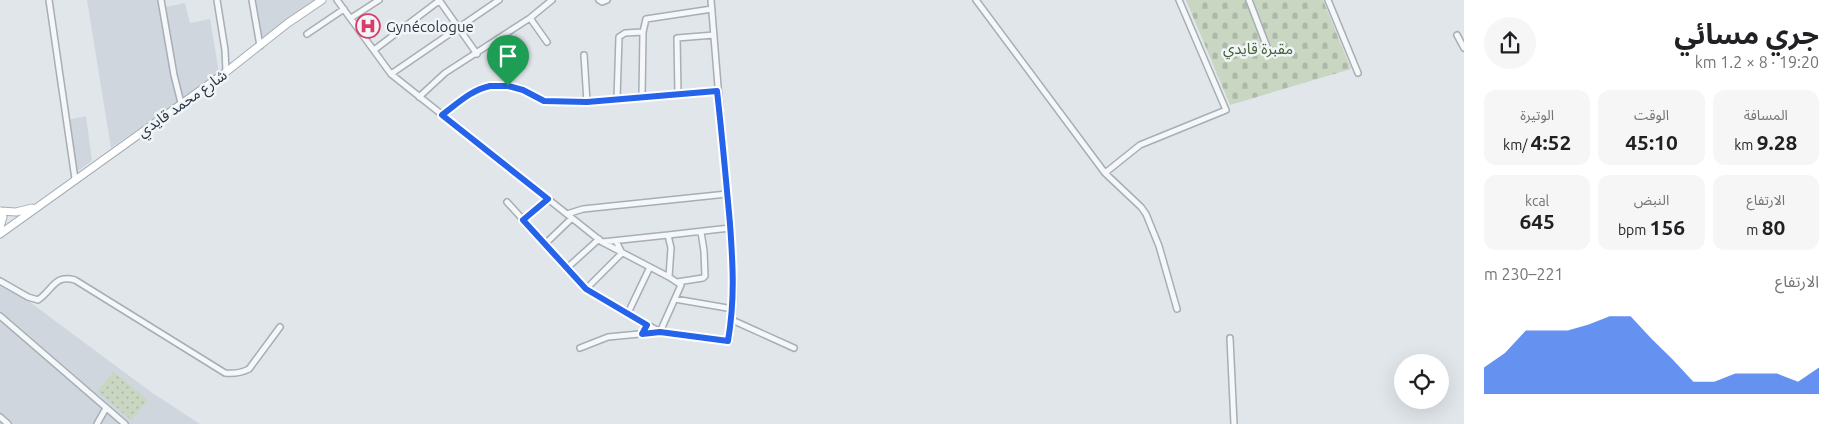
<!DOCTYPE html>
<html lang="ar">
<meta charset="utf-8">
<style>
body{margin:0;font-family:Ubuntu,"Noto Sans Arabic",sans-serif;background:#f6f6f6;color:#202124;direction:rtl;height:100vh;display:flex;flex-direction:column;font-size:19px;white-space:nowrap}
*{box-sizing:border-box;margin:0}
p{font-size:16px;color:#757577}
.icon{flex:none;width:28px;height:28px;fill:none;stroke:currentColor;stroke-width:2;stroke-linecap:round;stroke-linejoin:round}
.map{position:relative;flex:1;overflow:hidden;direction:ltr}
.sheet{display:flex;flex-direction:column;background:#fff;width:375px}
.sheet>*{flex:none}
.controls{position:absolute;left:1394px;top:354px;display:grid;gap:10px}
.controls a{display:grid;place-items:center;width:55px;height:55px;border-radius:50%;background:#fff;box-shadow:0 5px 20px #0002;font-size:25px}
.pin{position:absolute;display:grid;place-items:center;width:42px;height:42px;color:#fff;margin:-51px -21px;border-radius:50% 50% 50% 0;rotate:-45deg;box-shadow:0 0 5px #0007}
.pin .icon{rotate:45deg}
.round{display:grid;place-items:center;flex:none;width:52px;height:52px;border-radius:26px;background:#f6f6f6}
.head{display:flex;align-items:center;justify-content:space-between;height:85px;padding:0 20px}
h1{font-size:28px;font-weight:700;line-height:38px}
.stats{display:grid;grid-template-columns:repeat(3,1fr);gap:8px;height:85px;padding:5px 20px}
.stats div{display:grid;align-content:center;border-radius:12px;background:#f6f6f6;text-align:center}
.stats b{font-size:21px;font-weight:700}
.stats small{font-size:14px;font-weight:400}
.stats p{font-size:14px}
.chart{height:140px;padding:10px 20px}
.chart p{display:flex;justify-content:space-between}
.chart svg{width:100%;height:90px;margin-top:5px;fill:#2563eb;opacity:.7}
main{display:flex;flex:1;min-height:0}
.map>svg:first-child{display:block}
.built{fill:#cfd6dd}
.grass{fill:url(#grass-dots)}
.cemetery{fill:url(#cemetery-stones)}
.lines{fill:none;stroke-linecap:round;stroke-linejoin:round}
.minor-casing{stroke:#a6aeb6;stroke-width:8}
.secondary-casing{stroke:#a6aeb6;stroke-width:9}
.minor{stroke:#f5f7f9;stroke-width:5}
.secondary{stroke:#fff;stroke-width:7}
.route-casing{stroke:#fff;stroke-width:10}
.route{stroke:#2563eb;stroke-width:6}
.labels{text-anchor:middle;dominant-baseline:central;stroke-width:5;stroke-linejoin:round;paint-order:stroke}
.poi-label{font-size:15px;fill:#283644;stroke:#f1f5f8;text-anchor:start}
.park-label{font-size:15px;fill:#426134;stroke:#f1f5f8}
.street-label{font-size:15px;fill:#283644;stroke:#f1f5f8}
</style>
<main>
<section class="sheet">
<div class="head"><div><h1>جري مسائي</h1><p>19:20 · 8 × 1.2 km</p></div><a class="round"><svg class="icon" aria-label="share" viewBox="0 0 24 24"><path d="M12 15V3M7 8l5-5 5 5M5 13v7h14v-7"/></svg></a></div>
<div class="stats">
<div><p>المسافة</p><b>9.28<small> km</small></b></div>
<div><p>الوقت</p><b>45:10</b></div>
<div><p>الوتيرة</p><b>4:52<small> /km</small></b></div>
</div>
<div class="stats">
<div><p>الارتفاع</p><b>80<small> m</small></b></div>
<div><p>النبض</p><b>156<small> bpm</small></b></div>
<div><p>kcal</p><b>645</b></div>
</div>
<div class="chart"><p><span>الارتفاع</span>221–230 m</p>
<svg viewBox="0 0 160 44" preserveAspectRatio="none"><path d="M0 44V31L10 24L20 13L30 13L40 13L50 10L60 6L70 6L80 17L90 27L100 38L110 38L120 34L130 34L140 34L150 38L160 31V44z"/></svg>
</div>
</section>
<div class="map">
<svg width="1464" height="424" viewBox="0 0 1464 424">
<defs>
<pattern id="grass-dots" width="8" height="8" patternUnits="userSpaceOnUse" patternTransform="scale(1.25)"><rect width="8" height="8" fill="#c9d6c2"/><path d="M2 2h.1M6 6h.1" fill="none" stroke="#adb8a8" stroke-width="1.8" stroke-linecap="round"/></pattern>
<pattern id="cemetery-stones" width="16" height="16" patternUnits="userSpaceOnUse" patternTransform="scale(1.25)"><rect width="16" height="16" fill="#c9d6c2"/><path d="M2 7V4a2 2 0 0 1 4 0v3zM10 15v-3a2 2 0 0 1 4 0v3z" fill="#adb8a8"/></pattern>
</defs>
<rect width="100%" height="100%" fill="#e1e6eb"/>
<!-- built -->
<path class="built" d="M87,0h73l1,8 24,-5 5,20 20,-4 9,54 -108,75z
M256,0h68l-61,43z
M86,116l6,45 -17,12 -7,-53z
M0,280l151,112 49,32h-200z"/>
<!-- grass -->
<path class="grass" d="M114,372l34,28 -17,20 -34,-29z"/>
<!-- cemetery -->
<path class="cemetery" d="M1186,0h137l28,69 -121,36z"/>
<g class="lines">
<!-- minor casing -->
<g class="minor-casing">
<path id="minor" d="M49,0l26,179
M161,0l13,75 7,28
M217,0l8,50 1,22
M252,0l8,46
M337,0l54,74 211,168 67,35 2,-29 -3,-13 -66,7
M439,0l38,54
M599,0l3,2 5,-2
M976,0l129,173 35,-28 86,-35 -47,-110
M1249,0l18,47
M1328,0l30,73
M351,18l28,-18
M530,18l17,24
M307,34l37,-25
M1457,35l7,13
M374,50l66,-50
M584,55l3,47
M391,74l108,-74
M678,94l-1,-56 37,-3
M642,96l1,-64 3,-13 66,-10
M419,97l26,-24 85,-55 22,-18
M617,99l2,-62 6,-4 18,-1
M442,115l30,-22 8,-5 10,-2h18l15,4 21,11 43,1 130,-11
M1105,173l36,34 5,7 13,32 18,63
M507,202l79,87 36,-36 -6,-12
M567,214l16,-5 144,-15
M523,220l24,-21
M668,235l62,-7
M545,244l27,-26
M567,268l32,-29
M0,281l28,16 10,3c15,-10 16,-26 37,-20l150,93c9,1 16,0 24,-4l31,-42
M677,282l26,-4 2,-2 -1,-25 -3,-19
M586,289l74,43 21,-47 -12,-8
M675,299l58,10
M628,313l22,-46
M0,316l125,108
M732,320l62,28
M1230,338l4,86
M580,348l28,-11 52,-5 69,9 4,-32 1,-26 -23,-283
M0,417l8,7
M97,424l9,-16"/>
</g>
<!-- secondary casing -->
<g class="secondary-casing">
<path id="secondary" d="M0,211l16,1 16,-4
M0,211l3,6 -3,10
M0,234l226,-162 62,-49 34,-23"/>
</g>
<!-- minor -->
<use href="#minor" class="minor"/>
<!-- secondary -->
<use href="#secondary" class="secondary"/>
</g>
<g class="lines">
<!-- route casing -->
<g class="route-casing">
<path id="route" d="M490,86h18l15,4 21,11 43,1 130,-11c5,44 9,88 13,133 3,42 5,75 -2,117l-68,-9 -18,2 5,-9 -61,-36 -63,-69 25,-21 -106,-84c15,-11 29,-25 48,-29z"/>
</g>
<!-- route -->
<use href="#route" class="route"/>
</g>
<!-- icons -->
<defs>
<g id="hospital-ring" transform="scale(1.25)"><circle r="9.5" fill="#f1f5f8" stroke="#d93d67" stroke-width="1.5"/><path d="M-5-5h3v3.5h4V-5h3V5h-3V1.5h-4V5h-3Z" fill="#d93d67"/></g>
</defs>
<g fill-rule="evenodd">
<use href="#hospital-ring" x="368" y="26"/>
</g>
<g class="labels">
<!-- poi labels -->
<g class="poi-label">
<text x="386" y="26">Gynécologue</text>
</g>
<!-- park labels -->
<g class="park-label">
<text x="1258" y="48">مقبرة قايدي</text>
</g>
<!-- street labels -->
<g class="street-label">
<text transform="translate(182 103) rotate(-35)">شارع محمد قايدي</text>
</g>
</g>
</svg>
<div class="controls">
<a><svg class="icon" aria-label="locate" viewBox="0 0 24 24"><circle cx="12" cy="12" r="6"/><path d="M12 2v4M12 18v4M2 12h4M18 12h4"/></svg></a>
</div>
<div class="pin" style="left:508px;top:86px;background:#1e9e55"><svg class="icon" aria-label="arrive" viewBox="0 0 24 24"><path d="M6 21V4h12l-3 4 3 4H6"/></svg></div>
</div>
</main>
